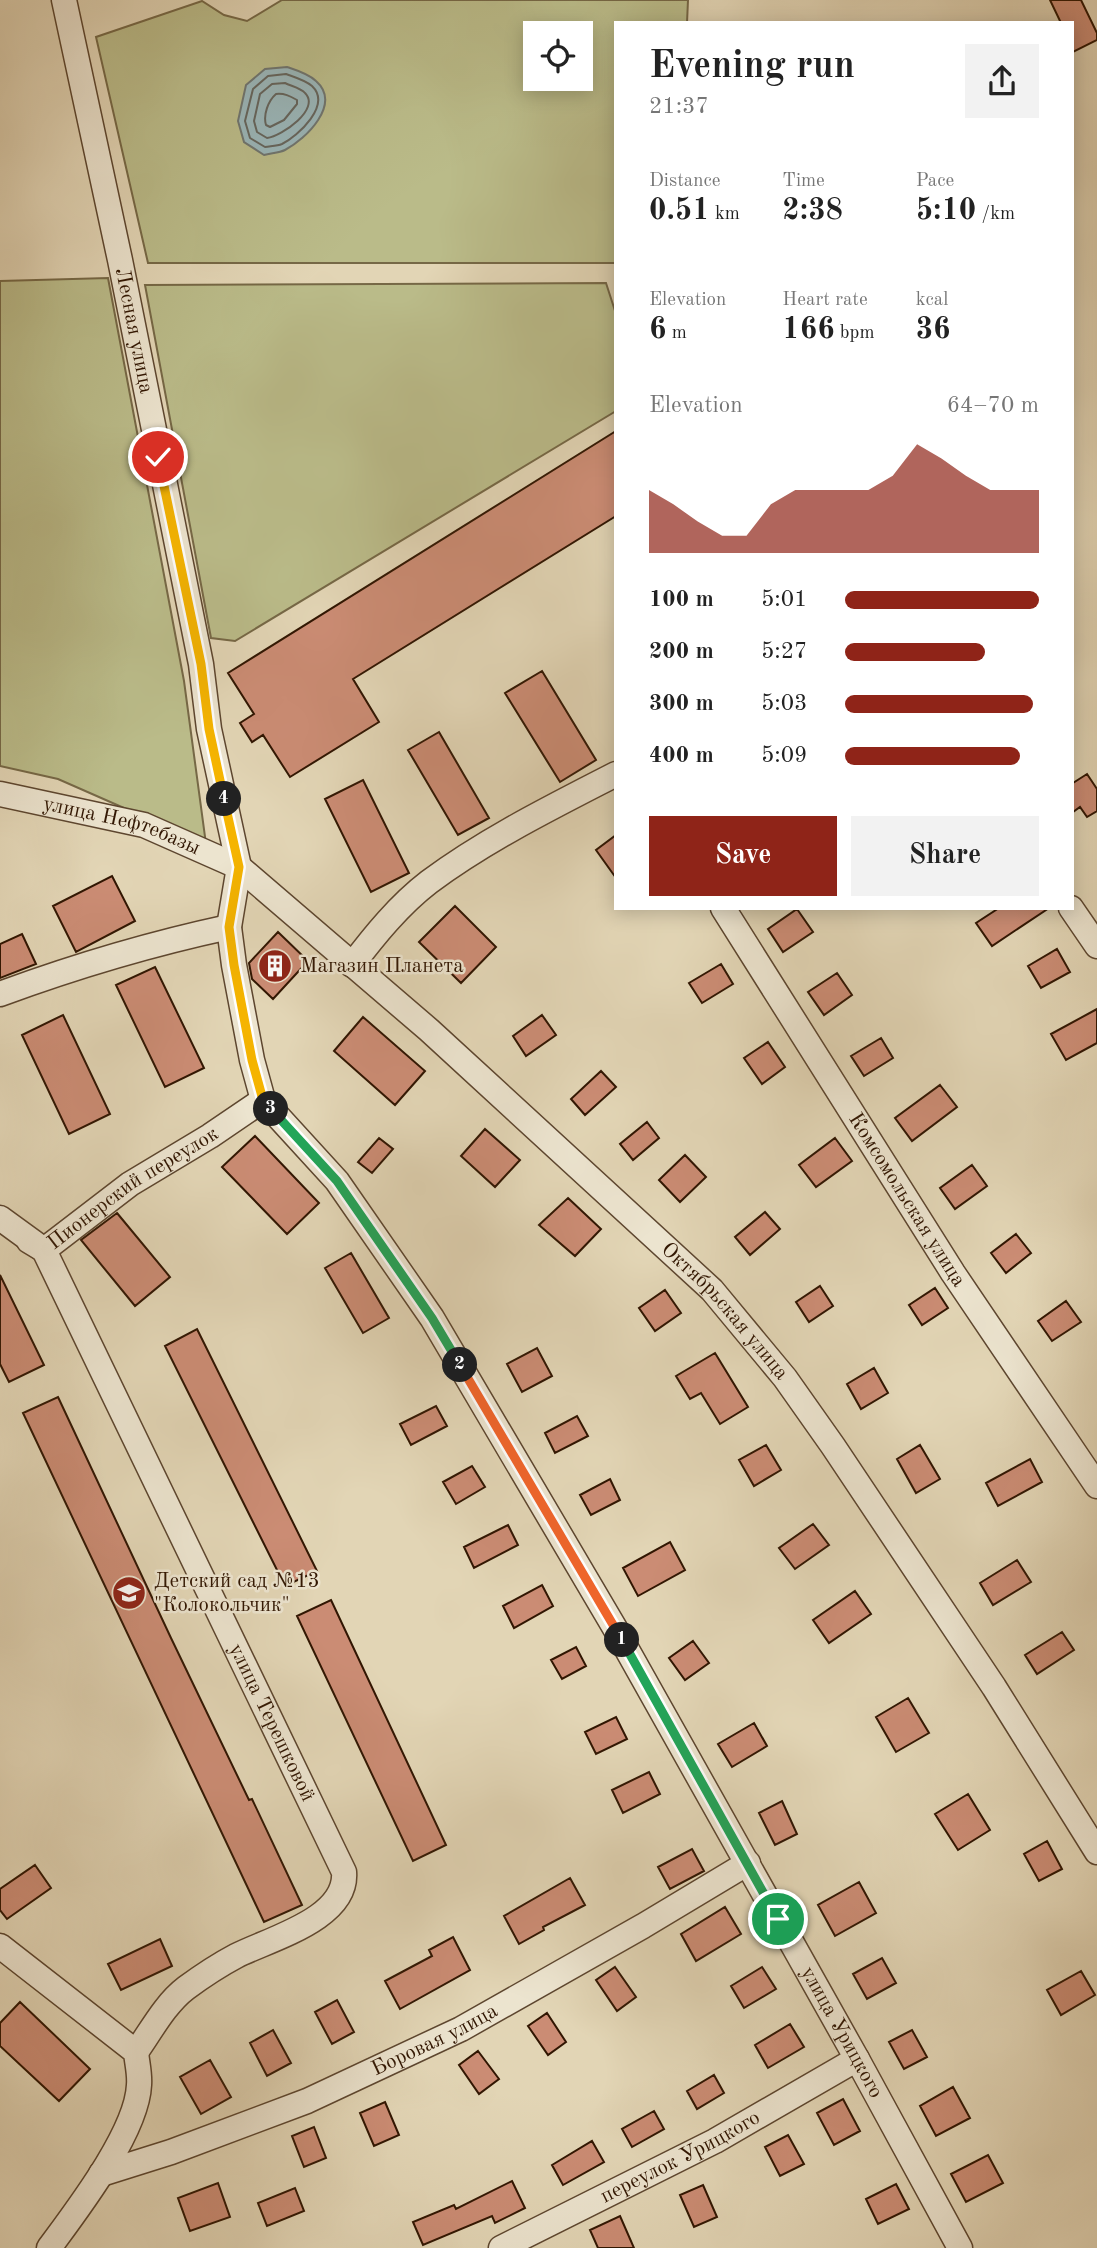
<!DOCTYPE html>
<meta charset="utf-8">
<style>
body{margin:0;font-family:"Old Standard TT",serif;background:#f2f2f2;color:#222;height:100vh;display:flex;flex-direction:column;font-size:26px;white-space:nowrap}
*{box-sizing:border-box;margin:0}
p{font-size:23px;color:#767676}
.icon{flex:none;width:38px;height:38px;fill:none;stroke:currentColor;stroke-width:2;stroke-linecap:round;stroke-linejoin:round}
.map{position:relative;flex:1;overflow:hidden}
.sheet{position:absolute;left:614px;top:21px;width:460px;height:889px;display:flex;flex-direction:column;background:#fff;border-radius:0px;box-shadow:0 4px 18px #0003}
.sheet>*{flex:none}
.controls{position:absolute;left:523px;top:21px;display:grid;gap:14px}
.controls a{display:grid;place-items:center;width:70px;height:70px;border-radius:0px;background:#fff;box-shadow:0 4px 18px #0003;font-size:35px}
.pin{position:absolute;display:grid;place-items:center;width:60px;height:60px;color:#fff;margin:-30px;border:4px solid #fff;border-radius:50%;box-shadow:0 2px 7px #0007}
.km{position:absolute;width:35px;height:35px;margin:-18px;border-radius:50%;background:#222;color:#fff;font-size:19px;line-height:35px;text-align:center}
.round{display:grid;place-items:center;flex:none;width:74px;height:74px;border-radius:0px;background:#f2f2f2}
.summary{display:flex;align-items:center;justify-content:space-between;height:119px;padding:0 35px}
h1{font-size:38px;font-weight:700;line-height:52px}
.figures{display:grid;grid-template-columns:repeat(3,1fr);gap:10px;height:119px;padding:7px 35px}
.figures div{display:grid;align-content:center}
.figures b{font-size:30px;font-weight:700}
.figures small{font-size:19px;font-weight:400}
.figures p{font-size:19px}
.chart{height:196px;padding:14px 35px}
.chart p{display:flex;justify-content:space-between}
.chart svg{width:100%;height:126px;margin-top:7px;fill:#8f2418;opacity:.7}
.button{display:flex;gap:14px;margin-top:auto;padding:14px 35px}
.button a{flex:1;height:80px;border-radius:0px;background:#8f2418;color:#fff;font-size:28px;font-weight:700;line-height:80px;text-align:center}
.button a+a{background:#f2f2f2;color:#222}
ul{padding:0 35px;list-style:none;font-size:23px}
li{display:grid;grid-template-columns:112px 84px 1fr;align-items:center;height:52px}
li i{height:18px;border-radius:9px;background:#8f2418}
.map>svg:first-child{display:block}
.green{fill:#babb89;stroke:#766846;stroke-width:2;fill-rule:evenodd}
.water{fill:#9ab6b9;stroke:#707670;stroke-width:2}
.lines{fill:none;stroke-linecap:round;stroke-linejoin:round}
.shore{stroke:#66665e;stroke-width:2}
.building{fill:#cb8c74;stroke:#311602;stroke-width:2}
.minor-casing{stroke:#5d462f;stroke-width:27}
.minor{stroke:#ece4cf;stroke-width:24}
.split-1-casing{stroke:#fff;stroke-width:14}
.split-2-casing{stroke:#fff;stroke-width:14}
.split-3-casing{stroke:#fff;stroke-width:14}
.split-4-casing{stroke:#fff;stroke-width:14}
.split-5-casing{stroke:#fff;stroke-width:14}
.split-1{stroke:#22a559;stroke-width:9}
.split-2{stroke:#f0652b;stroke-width:9}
.split-3{stroke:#22a559;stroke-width:9}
.split-4{stroke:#f5b400;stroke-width:9}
.split-5{stroke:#f5b400;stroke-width:9}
.labels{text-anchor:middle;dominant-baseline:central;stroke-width:5;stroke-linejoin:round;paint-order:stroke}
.street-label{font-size:21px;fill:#311602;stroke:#ece4cf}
.poi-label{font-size:21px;fill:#311602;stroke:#ece4cf;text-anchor:start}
</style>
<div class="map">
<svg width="1097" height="2248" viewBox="0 0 1097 2248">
<rect width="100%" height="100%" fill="#e2d5b5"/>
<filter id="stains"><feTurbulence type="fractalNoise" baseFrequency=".00286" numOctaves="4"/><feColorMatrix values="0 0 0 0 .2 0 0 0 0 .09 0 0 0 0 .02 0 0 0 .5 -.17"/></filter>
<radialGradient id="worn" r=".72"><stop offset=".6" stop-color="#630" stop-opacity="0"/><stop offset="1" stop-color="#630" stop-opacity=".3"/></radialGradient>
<!-- green -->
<path class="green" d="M282,0h406l-1,23h-71v240h-468l-52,-226 106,-36 22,14 23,6zM536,33h45v46h-45z
M108,278l76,403 22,163 -148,-65 -58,-13v-485z
M606,283l10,31v97l-381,230 -24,-3 -66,-353z"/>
<!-- water -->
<path class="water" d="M287,67c9,3 22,7 29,14 26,23 -10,58 -31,69 -6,3 -14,3 -21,5l-20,-13 -6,-21 8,-36 19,-16z"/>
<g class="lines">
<!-- shore -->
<path class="shore" d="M286,74c8,3 19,6 26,12 20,19 -14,50 -30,58 -5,2 -11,2 -17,3l-15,-9 -5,-17 8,-32 15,-13z
M285,83c6,3 16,5 20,10 16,16 -23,43 -38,45l-10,-6 -3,-11 6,-27 12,-10z
M276,94c8,-1 14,2 21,6v4l-13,16 -14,7 -4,-2c-3,-10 2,-24 10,-31z"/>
</g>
<!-- building -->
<path class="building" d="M1050,0h31l16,33v7l-24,12v-29h-12z
M616,431v85l-263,163 26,43 -89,55 -27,-42 -11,7 -12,-19 14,-9 -26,-41z
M542,671l54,89 -36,22 -55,-89z
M439,732l50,86 -31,17 -50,-85z
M1087,774l10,15v22l-10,6 -7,-10 -7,5v-29z
M363,780l46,93 -38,19 -46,-93z
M616,835v43l-20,-28z
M112,876l23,45 -59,31 -23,-46z
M455,906l41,41 -35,36 -42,-41z
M999,908h50l-57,38 -16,-23z
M797,909l16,23 -30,20 -15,-23z
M278,932l30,29 -35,38 -21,-20 -3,-16z
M22,934l14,30 -36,14v-34z
M1057,949l13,23 -29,16 -13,-22z
M721,964l12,20 -31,19 -13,-20z
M155,967l49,101 -39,19 -49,-102z
M837,973l15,22 -28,20 -16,-23z
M1097,1009v34l-31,17 -15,-26z
M63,1015l47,99 -41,20 -47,-99z
M542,1015l14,20 -30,21 -13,-20z
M363,1017l62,54 -30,34 -61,-54z
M881,1038l12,20 -29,18 -13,-20z
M768,1042l17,25 -23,17 -18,-26z
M601,1071l15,16 -31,28 -14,-16z
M940,1085l17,22 -45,34 -17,-23z
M647,1122l12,16 -26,22 -13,-16z
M485,1129l35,31 -25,27 -34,-31z
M255,1136l64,67 -32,31 -65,-67z
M379,1138l14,11 -21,24 -14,-11z
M835,1138l17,23 -36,26 -17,-22z
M685,1155l21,22 -26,25 -21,-22z
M972,1165l15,21 -32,23 -15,-21z
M568,1198l33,31 -26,27 -36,-31z
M765,1212l15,17 -30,26 -15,-18z
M117,1213l53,64 -35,29 -54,-66z
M1016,1234l15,19 -25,20 -15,-20z
M351,1253l38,65 -26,15 -38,-65z
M0,1275l44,90 -35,17 -9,-18z
M820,1286l13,20 -24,16 -13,-20z
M935,1288l13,20 -26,17 -13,-20z
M665,1290l16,23 -26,18 -16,-23z
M1066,1301l15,21 -29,19 -14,-20z
M197,1329l120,242 -32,15 -120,-240z
M537,1348l15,28 -30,16 -15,-28z
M715,1353l33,54 -28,17 -19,-31 -11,6 -14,-23z
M874,1368l14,25 -27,16 -14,-25z
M58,1397l113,241 78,162 3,-1 50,106 -38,17 -241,-509z
M436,1406l11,20 -36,19 -11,-21z
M577,1416l11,20 -33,17 -10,-20z
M766,1445l15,25 -27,16 -15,-26z
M920,1445l20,34 -24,14 -19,-34z
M1030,1459l12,23 -44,24 -12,-23z
M472,1466l13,21 -29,17 -13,-22z
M610,1479l10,21 -29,15 -11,-20z
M813,1524l16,21 -34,24 -16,-21z
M508,1525l10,20 -44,23 -10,-21z
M670,1542l15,28 -47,26 -15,-28z
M1017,1560l14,22 -38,23 -13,-22z
M542,1585l11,21 -39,22 -11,-22z
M855,1591l16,23 -42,29 -16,-23z
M331,1600l115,245 -33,16 -116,-245z
M1062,1632l12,18 -37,24 -12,-19z
M693,1641l16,22 -24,17 -16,-22z
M576,1647l10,19 -24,13 -11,-19z
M908,1698l21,35 -33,19 -20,-35z
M616,1717l11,22 -31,15 -11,-22z
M754,1723l13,23 -35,21 -14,-23z
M649,1772l11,22 -37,19 -11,-23z
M968,1794l22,36 -32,20 -23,-36z
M782,1801l15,33 -22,11 -16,-32z
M1047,1841l15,28 -23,12 -15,-27z
M692,1849l12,22 -34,18 -12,-22z
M35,1865l16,23 -44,31 -7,-9v-21z
M570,1878l15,27 -42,22 1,3 -25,14 -15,-28z
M859,1882l17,31 -41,23 -17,-31z
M725,1907l16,27 -45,27 -15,-27z
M453,1937l17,33 -70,39 -15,-28 47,-25 -3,-6z
M160,1939l12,27 -51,24 -13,-26z
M882,1958l14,25 -29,16 -14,-25z
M615,1967l21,30 -19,14 -21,-31z
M762,1967l14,22 -32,19 -13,-22z
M1081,1971l14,24 -34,20 -14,-25z
M337,2000l17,32 -22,12 -17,-32z
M20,2002l70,67 -31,32 -59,-55v-23z
M547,2013l19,29 -18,13 -20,-29z
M790,2024l14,23 -36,21 -13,-23z
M273,2030l18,33 -24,13 -17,-33z
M912,2030l15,27 -23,12 -15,-27z
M478,2051l21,28 -20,15 -20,-29z
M210,2060l21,37 -30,17 -21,-37z
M714,2075l10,18 -27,16 -10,-18z
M953,2087l17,31 -34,18 -16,-30z
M843,2099l17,32 -26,14 -17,-32z
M385,2102l14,33 -25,11 -14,-33z
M654,2111l10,18 -32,18 -10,-18z
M314,2127l12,31 -22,9 -12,-31z
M788,2135l16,29 -24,12 -15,-29z
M592,2141l12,21 -41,23 -11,-20z
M988,2155l15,28 -37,19 -15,-28z
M512,2181l13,27 -30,15 -3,-7 -69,29 -10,-23 41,-17 2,4z
M218,2183l12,34 -40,14 -12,-33z
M896,2184l13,25 -31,15 -12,-25z
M703,2185l14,32 -23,10 -14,-32z
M295,2188l9,23 -37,15 -9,-23z
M620,2216l14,32h-36l-8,-18z"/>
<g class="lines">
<!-- minor casing -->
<g class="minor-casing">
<g id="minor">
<path id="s1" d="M64,0l56,260 81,404 8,65 30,138 -10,60 5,38 18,95 11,40 74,81 95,137 184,312 241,429 103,189"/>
<path id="s2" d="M0,794l144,31 95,42 190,163 283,260 73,88 48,68 161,241 103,165"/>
<path id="s3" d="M723,908l230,365 144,213"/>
<path d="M1071,908l26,38"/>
<path d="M352,965c22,-29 47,-60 77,-83 58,-43 123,-75 187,-108"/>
<path d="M0,994c76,-28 150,-50 229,-67"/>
<path id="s4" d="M0,1218l44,32 300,622c4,47 -75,67 -108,84 -17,9 -35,21 -50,32 -21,16 -35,43 -50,64"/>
<path id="s5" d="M29,1241l15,9 86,-66 80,-48 53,-36"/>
<path d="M0,1946l136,106c1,11 4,22 3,33 -2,47 -62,125 -90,163"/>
<path id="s6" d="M101,2174l70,-22 136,-51 154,-72 182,-103 105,-63"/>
<path id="s7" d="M501,2248l214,-107 142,-82"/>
</g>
</g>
<!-- minor -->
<use href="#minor" class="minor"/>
</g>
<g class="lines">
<!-- split-1 casing -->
<g class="split-1-casing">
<path id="split-1" d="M622,1640l156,279"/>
</g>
<!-- split-2 casing -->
<g class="split-2-casing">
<path id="split-2" d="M460,1365l162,275"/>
</g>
<!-- split-3 casing -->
<g class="split-3-casing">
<path id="split-3" d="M271,1109l66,72 95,137 28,47"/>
</g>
<!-- split-4 casing -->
<g class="split-4-casing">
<path id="split-4" d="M224,799l15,68 -10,60 5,38 18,95 11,40 8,9"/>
</g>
<!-- split-5 casing -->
<g class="split-5-casing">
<path id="split-5" d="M158,457l43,207 8,65 15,70"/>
</g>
<!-- split-1 -->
<use href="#split-1" class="split-1"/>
<!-- split-2 -->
<use href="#split-2" class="split-2"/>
<!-- split-3 -->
<use href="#split-3" class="split-3"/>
<!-- split-4 -->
<use href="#split-4" class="split-4"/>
<!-- split-5 -->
<use href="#split-5" class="split-5"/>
</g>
<!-- icons -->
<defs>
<g id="building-disc" transform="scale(1.75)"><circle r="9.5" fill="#8f2418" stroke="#ece4cf"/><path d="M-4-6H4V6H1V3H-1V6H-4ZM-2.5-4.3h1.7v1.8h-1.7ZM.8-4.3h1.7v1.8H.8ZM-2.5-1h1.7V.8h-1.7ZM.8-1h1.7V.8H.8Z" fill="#fff"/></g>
<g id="school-disc" transform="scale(1.75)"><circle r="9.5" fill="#8f2418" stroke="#ece4cf"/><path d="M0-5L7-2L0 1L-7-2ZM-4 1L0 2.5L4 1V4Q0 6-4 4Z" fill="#fff"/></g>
</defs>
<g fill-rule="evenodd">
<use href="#building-disc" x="275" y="966"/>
<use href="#school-disc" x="129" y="1593"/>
</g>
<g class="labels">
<!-- street labels -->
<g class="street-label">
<text stroke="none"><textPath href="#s1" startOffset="338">Лесная улица</textPath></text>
<text stroke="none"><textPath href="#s2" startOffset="126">улица Нефтебазы</textPath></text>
<text stroke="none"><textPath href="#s5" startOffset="126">Пионерский переулок</textPath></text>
<text stroke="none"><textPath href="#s3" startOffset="345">Комсомольская улица</textPath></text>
<text stroke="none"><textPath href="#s2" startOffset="910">Октябрьская улица</textPath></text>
<text stroke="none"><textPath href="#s4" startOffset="579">улица Терешковой</textPath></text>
<text stroke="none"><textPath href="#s1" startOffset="2222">улица Урицкого</textPath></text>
<text stroke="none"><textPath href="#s6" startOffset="360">Боровая улица</textPath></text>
<text stroke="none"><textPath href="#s7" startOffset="201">переулок Урицкого</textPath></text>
</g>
<!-- poi labels -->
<g class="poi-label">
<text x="300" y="966">Магазин Планета</text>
<text x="154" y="1581">Детский сад №13<tspan x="154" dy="24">"Колокольчик"</tspan></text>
</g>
</g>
<rect width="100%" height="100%" filter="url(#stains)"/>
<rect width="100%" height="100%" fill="url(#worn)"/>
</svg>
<div class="controls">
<a><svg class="icon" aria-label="locate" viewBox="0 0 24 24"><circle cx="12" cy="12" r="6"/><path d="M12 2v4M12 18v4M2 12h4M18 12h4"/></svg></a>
</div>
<div class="pin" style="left:778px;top:1919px;background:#1e9e55"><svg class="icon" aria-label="arrive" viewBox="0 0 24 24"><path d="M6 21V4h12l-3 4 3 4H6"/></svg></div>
<div class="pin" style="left:158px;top:457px;background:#d93025"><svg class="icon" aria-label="check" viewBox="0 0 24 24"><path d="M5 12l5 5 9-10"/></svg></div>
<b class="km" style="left:622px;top:1640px">1</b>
<b class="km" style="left:460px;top:1365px">2</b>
<b class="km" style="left:271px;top:1109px">3</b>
<b class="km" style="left:224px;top:799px">4</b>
<section class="sheet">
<div class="summary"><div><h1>Evening run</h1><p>21:37</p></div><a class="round"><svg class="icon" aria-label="share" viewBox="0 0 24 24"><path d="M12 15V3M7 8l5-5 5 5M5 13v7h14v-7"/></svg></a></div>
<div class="figures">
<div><p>Distance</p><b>0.51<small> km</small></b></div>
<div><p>Time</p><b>2:38</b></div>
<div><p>Pace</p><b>5:10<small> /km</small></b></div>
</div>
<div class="figures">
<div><p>Elevation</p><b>6<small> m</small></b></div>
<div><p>Heart rate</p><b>166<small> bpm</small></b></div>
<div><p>kcal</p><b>36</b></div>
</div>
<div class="chart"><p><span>Elevation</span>64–70 m</p>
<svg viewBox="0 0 160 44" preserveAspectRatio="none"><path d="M0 44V22L10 27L20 33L30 38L40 38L50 27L60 22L70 22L80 22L90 22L100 17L110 6L120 11L130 17L140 22L150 22L160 22V44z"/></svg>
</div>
<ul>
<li><b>100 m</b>5:01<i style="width:100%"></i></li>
<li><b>200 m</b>5:27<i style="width:72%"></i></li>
<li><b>300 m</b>5:03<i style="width:97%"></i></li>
<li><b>400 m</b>5:09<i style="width:90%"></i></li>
</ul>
<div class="button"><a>Save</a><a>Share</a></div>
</section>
</div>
